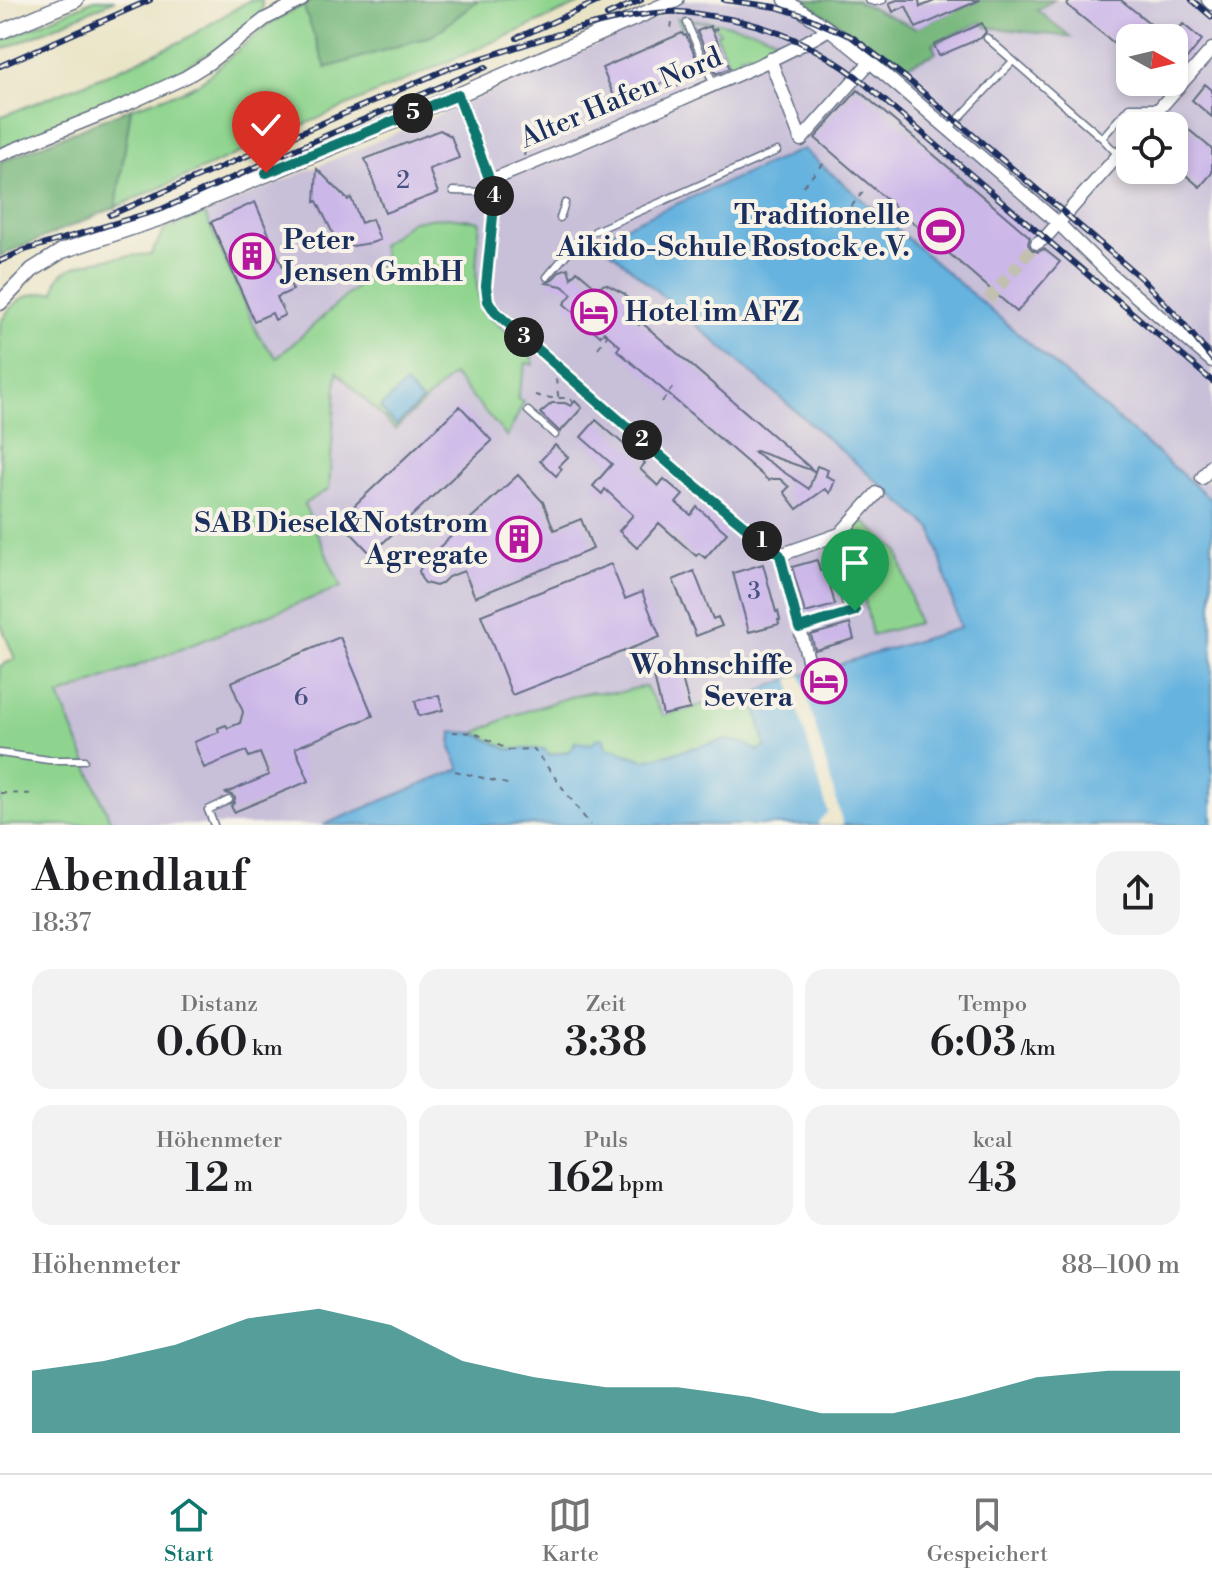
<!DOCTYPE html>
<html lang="de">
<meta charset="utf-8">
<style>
body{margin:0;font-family:"Libre Bodoni",serif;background:#f2f2f2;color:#202124;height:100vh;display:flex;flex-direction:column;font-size:30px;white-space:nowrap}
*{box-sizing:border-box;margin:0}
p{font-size:26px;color:#757577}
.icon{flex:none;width:44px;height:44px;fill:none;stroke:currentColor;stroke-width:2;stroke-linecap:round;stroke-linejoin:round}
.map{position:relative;height:825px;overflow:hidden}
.details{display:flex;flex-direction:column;background:#fff;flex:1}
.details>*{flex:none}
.needle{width:52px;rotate:98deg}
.fabs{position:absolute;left:1116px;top:24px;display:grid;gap:16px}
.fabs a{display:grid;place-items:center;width:72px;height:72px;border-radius:16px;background:#fff;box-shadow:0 4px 12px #0003;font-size:40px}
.pin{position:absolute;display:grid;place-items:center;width:68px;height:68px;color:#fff;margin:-82px -34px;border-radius:50% 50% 50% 0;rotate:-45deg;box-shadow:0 0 8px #0007}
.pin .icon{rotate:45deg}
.km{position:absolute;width:40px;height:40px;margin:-20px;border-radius:50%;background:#222;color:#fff;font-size:22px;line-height:40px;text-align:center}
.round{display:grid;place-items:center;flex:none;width:84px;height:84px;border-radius:24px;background:#f2f2f2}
.overview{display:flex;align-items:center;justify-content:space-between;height:136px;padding:0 32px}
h1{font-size:44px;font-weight:600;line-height:60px}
.metrics{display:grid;grid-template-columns:repeat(3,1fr);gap:12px;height:136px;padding:8px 32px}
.metrics div{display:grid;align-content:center;border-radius:20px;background:#f2f2f2;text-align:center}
.metrics b{font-size:40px;font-weight:600}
.metrics small{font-size:22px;font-weight:400}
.metrics p{font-size:22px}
.chart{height:224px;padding:16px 32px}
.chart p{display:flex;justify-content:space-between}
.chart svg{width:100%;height:144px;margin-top:8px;fill:#0f766e;opacity:.7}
.tab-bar{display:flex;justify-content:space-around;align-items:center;height:112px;border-top:2px solid #e0e0e0;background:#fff;font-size:22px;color:#757577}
.tab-bar a{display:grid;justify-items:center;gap:4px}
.tab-bar .selected{color:#0f766e}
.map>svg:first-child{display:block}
.industrial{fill:#c8bfd8;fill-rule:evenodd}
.green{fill:#8fd48e;stroke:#558276;stroke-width:2}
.forest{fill:#73b679;stroke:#47726c;stroke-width:2}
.water{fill:#66b3df;stroke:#40719e;stroke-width:2}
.pier{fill:#eae4c6}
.building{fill:#ccb7e9}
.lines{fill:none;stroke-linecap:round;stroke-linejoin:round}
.minor-tunnel{stroke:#c1c0b1;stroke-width:12;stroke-dasharray:12 6;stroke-linecap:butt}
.service-casing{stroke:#636e82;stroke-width:9}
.minor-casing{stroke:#636e82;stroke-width:15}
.tertiary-casing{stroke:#636e82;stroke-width:17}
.path{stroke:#636e82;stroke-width:2;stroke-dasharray:6 6;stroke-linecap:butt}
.service{stroke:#fff;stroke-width:6}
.minor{stroke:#fff;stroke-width:12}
.tertiary{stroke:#fff;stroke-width:14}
.rail-casing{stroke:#1b2f5e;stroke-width:6}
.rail{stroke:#f7f3e8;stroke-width:3;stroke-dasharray:9;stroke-linecap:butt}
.route-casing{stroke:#fff;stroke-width:16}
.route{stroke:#0f766e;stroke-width:10}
.labels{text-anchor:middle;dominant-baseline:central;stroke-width:8;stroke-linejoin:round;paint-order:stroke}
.number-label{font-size:24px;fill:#475181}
.street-label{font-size:28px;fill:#1b2f5e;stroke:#f7f3e8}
.poi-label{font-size:28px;font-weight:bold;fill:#1b2f5e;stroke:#f7f3e8;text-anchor:end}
</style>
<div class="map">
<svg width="1212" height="825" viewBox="0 0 1212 825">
<rect width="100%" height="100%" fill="#f7f3e8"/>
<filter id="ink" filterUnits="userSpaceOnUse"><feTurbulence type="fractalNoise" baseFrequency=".0125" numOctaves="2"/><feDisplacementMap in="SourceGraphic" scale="16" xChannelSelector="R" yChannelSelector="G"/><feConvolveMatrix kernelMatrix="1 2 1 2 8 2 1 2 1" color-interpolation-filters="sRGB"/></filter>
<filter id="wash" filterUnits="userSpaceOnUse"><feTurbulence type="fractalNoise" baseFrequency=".006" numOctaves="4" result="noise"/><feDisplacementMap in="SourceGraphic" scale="32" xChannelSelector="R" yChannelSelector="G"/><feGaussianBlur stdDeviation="1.8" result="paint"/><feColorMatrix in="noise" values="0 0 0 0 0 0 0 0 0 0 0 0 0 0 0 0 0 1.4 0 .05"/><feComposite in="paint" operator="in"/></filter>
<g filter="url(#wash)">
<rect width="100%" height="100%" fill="#eae4c6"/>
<!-- industrial -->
<path class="industrial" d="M665,0h547v465l-10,12 10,9v14l-409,-351 -203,88 -1,4 333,288 28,99 -171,51 -20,7 -16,9 -17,-3 -46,17 -27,6 -19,-29 -27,7 -24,-1 -20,4 -62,20 -36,17 -23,-1 -1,16 10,21 -138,56h-211l-53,-129 282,-109 -36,-83 24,-16 8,-117 58,58 58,-54 54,61 17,-33 -7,-3 9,-37 7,1 -46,-51 -8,-14 -3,-37 4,-41 -95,40 -108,98 -18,-22 -54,-123 257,-109 208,-93zM1130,38h44v44h-44zM1130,126h44v44h-44z"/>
<!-- green -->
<path class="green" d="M94,0h21l-115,51v-9z
M250,0h12v14l-47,36 -29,16 -15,12 -39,19 -132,52v-32l108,-43 74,-33z
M478,0h111l-473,207 15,-99 54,-18 16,-8 66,-57 36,-20 131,30z
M677,18c39,4 75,8 110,25l-25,10v3l-10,4 -3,-7 -9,3 3,8 -11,6 -16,-35 4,-2c-8,-12 -17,-12 -31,-13l-7,8z
M205,214l54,123 18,21 108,-97 -4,-16 31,-24 35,-4 33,4c-2,24 -9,68 4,88 13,22 45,31 50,56l-8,-2 -9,36 7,3 -17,35 -54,-62 -58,54 -58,-57 -8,117 -25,15 37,83 -282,109 53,129h-112v-159l15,-7 -15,-37v-299c15,-25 26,-30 55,-31 1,-4 1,-10 3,-13 9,-19 73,-23 93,-25l14,-25z
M859,518l39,33 20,72 -46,12 -15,-70 -16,-26z
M645,686l18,29 27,-6 46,-17 17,3 13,53 -8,3 -14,-8 -19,-3 -80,20 -53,-16 -17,1 -6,6 -19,4 -6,-6 -36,1 -33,-17 36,-17 62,-20 20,-4 24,1z"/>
<!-- forest -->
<path class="forest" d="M315,0h163l-44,35 -108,33 -23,-63z
M802,0h56l1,2 56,26 65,-28h74l-17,10 34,27 -85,-10 -4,-5 -49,22 3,9 -32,14z
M131,108l-15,99 -116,49v-94z"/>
<!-- water -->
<path class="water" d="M803,149l409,351v325h-889l137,-56 -9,-21 1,-16 23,1 33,16h36l6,6 19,-4 6,-6 -1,-3 18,2 4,-5 7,-1 4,11h10l3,3 25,8 80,-20 19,3 14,8 8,-4 -13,-52 16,-9 20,-7 171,-51 -28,-99 -333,-288 1,-4z
M405,384l17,17 -26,24 -16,-17z"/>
<!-- pier -->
<path class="pier" d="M801,675l42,150h-24l-1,-3 10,-10 -39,-133z"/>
<g id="blocks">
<!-- building -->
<path class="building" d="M897,0h22l1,7 17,-7h43l-64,28 -10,-22 -13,6 -4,-9z
M1071,0h50l47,38h-38v18l-63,-51z
M982,23l4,9 -5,6 -42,18 -5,-11z
M1183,24l19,16 -28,35v-40z
M710,26l20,42 -14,6 -19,-43z
M682,33l2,3 2,-1 14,32 -24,10 4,8 -10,4 -2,-8 -51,22 -15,-35z
M1205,84l7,6v27l-20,-17z
M858,90l172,147 -2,7 4,6 6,2 6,-3 16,13 -43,50 -202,-174z
M1188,129l24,20v24l-12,14 -26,-22v-20z
M440,130l11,6 8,22 -30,11 9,24 -53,20 -20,-54z
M317,169l31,31 3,-2 10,25 11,-4 8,21 -9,3 -31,5 -23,-47 -2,1z
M255,202l38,88 -16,7 8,18 -10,5 -3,-7 -18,8 -43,-99z
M568,268l3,10 6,-7 19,16 10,-3 19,10 4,8 -4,10 14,13 2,-3 173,149 -58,-20 -2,1 55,37 8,-23 11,4 -2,6 9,4 -5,13 -5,-4 -28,20 -13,-17 5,-5 -9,-8h-9l-2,2 -152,-131 3,-4 -16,-14 -4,4 -36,-32 8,-10 -10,-8 -16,-3 5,-2 9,-10z
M575,401l7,7 -22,24 -20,-19 12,-10h13l6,3z
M460,406l32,35 -121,113 -32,-34z
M596,420l49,43 -5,6 18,17 6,-7 19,16 -7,8 15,12 6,-8 30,26 -22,25 -6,-5 -3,3 -37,-33 -22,25 -18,-17 14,-16 -28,-26 -3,5 -9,-8 19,-22 -31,-27z
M555,445l13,12 -9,9 3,3 -6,7 -16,-15z
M518,475l25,27 11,28 27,-11 12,30 -118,48 -11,-26 -16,6 -7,7 -5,2 -11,-3 -4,-5 -2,-7 6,-10 10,-6 -1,-3z
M817,560l3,11 6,-1 9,35 -30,8 -13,-46z
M611,564l14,35 17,-7 18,45 -148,58 -31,-80z
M763,564l13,48 2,-1 2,9h-2l1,4 -30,8 -16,-59z
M694,571l19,48 5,-2 4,9 -26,10 -23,-56z
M850,624l4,15 -39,11 -4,-15z
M340,637l33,79 -78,32 14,33 -75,31 -3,-6 3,-3 1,-5 -3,-3 -6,-2 43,-18 -9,-22 -11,4 -3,-6 -42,17 -10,-26 25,-10 -1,-4 8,-3 2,3 12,-5 3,-11 -12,-30z
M678,662l12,47 -27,6 -11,-47z
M439,695l4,15 -24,6 -4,-15z"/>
</g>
</g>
<g filter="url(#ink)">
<use href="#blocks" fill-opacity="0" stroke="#636e82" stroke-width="2"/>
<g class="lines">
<!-- minor-tunnel -->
<path class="minor-tunnel" d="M988,300l49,-57"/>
<!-- service casing -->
<g class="service-casing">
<path id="service" d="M868,0l7,2 8,-2
M687,23l27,62
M987,38l115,100
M950,128l63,-67
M1118,155l-16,-17 27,-31h31
M453,191l29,1 11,-3
M560,218l5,-15
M595,231l182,-80
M547,277l35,-41
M528,411l27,24
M829,539l17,65
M799,628l56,-17
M0,753l49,7h35
M214,825l-6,-15 21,-10"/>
</g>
<!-- minor casing -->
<g class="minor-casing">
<path id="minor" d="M785,0l44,29 41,33 188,161 51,50 103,88
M1208,0l4,4
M770,59l31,81 69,-78
M458,95l35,94 1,17 -8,80 2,15 7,11 193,168 92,75 29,108
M1144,126l68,-77
M0,155l132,-53 54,-25 23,-14 56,-44 37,-19
M491,180c69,-27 137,-57 204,-87 45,-20 92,-38 134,-64
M1037,243l8,-5 85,-96
M1202,478l10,-13
M780,555l60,-21 37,-41"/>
</g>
<!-- tertiary casing -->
<g class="tertiary-casing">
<path id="tertiary" d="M0,32l76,-32
M0,303l32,-33 30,-19 102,-34 294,-122 218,-95"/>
</g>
<!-- path -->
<path class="path" d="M671,28l2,-12
M712,31l7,-3
M607,115l63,-28
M524,156l4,-21
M803,186l22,-24
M836,225l27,-33
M598,348l10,-13
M556,379l3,23
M535,395c15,4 20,3 35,3l3,5
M662,402l13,-18
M452,732l23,1 33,17 26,-1 56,76
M455,771l56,14
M0,793l36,1"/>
<!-- service -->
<use href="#service" class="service"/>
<!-- minor -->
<use href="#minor" class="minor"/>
<!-- tertiary -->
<use href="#tertiary" class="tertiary"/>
<!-- rail casing -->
<g class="rail-casing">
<path id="rail" d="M724,0l52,7 26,8 50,22 54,41 236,201 36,38 34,42
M1192,0l20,17
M607,15l34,-15
M517,38l84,-38
M0,66l150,-66
M450,68c70,-20 146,-52 219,-56 14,-1 29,2 43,4 53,7 102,28 145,61l355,304
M110,215l349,-151
M0,261l25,-11 137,-41 161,-72 163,-70"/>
</g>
<!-- rail -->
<use href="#rail" class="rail"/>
</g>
</g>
<g class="lines" filter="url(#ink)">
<!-- route casing -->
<g class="route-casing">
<path id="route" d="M266,173l192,-78 35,94 1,17 -8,80 2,15 7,11 193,168 92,75 19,73 56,-17"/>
</g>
<!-- route -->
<use href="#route" class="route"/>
</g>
<!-- icons -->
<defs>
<g id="stadium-ring" transform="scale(2.3)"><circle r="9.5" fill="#f7f3e8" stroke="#b5179e" stroke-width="1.5"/><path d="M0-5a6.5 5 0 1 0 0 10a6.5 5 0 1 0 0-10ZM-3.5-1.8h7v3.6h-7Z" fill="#b5179e"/></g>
<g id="building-ring" transform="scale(2.3)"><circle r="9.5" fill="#f7f3e8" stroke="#b5179e" stroke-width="1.5"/><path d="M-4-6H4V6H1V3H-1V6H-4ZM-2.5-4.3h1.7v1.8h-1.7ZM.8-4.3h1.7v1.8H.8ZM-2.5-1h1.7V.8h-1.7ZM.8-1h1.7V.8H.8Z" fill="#b5179e"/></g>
<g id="hotel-ring" transform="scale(2.3)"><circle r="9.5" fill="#f7f3e8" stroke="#b5179e" stroke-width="1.5"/><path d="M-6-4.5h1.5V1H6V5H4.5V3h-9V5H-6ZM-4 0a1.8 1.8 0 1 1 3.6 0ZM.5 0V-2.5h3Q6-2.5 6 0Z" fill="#b5179e"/></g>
</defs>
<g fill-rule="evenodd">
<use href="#stadium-ring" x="941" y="231"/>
<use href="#building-ring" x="252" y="256"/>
<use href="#hotel-ring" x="594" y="312"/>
<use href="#building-ring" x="519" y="539"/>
<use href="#hotel-ring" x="824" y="681"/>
</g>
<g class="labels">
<!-- number labels -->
<g class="number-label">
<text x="403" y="181">2</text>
<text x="754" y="592">3</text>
<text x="301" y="698">6</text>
</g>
<!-- street labels -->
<g class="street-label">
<text transform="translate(621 98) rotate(-23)">Alter Hafen Nord</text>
</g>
<!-- poi labels -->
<g class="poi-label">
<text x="910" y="215">Traditionelle<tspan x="910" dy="32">Aikido-Schule Rostock e.V.</tspan></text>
<text x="283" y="240" text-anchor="start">Peter<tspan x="283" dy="32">Jensen GmbH</tspan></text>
<text x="625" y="312" text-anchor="start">Hotel im AFZ</text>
<text x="488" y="523">SAB Diesel&amp;Notstrom<tspan x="488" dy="32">Agregate</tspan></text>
<text x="793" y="665">Wohnschiffe<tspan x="793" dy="32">Severa</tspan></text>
</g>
</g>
</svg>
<div class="fabs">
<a><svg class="needle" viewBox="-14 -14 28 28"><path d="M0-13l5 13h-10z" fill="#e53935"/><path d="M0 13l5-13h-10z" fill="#757577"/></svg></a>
<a><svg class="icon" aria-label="locate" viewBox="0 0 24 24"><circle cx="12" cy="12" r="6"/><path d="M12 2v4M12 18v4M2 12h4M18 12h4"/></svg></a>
</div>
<div class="pin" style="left:855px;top:611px;background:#1e9e55"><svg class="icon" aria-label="arrive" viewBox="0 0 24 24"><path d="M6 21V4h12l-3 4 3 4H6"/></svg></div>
<div class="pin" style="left:266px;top:173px;background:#d93025"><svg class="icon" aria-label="check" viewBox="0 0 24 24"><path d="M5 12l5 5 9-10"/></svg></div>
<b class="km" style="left:762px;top:541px">1</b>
<b class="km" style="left:642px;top:440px">2</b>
<b class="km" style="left:524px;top:337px">3</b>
<b class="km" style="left:494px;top:196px">4</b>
<b class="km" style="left:413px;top:113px">5</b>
</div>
<section class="details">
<div class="overview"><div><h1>Abendlauf</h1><p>18:37</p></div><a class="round"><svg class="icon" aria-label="share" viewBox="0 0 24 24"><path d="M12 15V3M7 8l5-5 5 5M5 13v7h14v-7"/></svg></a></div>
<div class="metrics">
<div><p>Distanz</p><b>0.60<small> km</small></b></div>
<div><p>Zeit</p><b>3:38</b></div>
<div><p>Tempo</p><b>6:03<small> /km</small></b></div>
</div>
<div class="metrics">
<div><p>Höhenmeter</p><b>12<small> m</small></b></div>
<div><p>Puls</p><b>162<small> bpm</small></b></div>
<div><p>kcal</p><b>43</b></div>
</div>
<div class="chart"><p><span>Höhenmeter</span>88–100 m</p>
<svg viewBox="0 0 160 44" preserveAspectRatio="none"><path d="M0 44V25L10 22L20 17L30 9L40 6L50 11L60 22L70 27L80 30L90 30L100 33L110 38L120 38L130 33L140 27L150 25L160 25V44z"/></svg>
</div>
</section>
<nav class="tab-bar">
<a class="selected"><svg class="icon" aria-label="home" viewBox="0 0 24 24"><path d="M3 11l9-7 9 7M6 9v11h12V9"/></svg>Start</a>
<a><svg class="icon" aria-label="map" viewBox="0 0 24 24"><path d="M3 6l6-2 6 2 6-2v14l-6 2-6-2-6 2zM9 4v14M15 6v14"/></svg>Karte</a>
<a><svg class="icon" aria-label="saved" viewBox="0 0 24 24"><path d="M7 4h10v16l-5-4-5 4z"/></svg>Gespeichert</a>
</nav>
